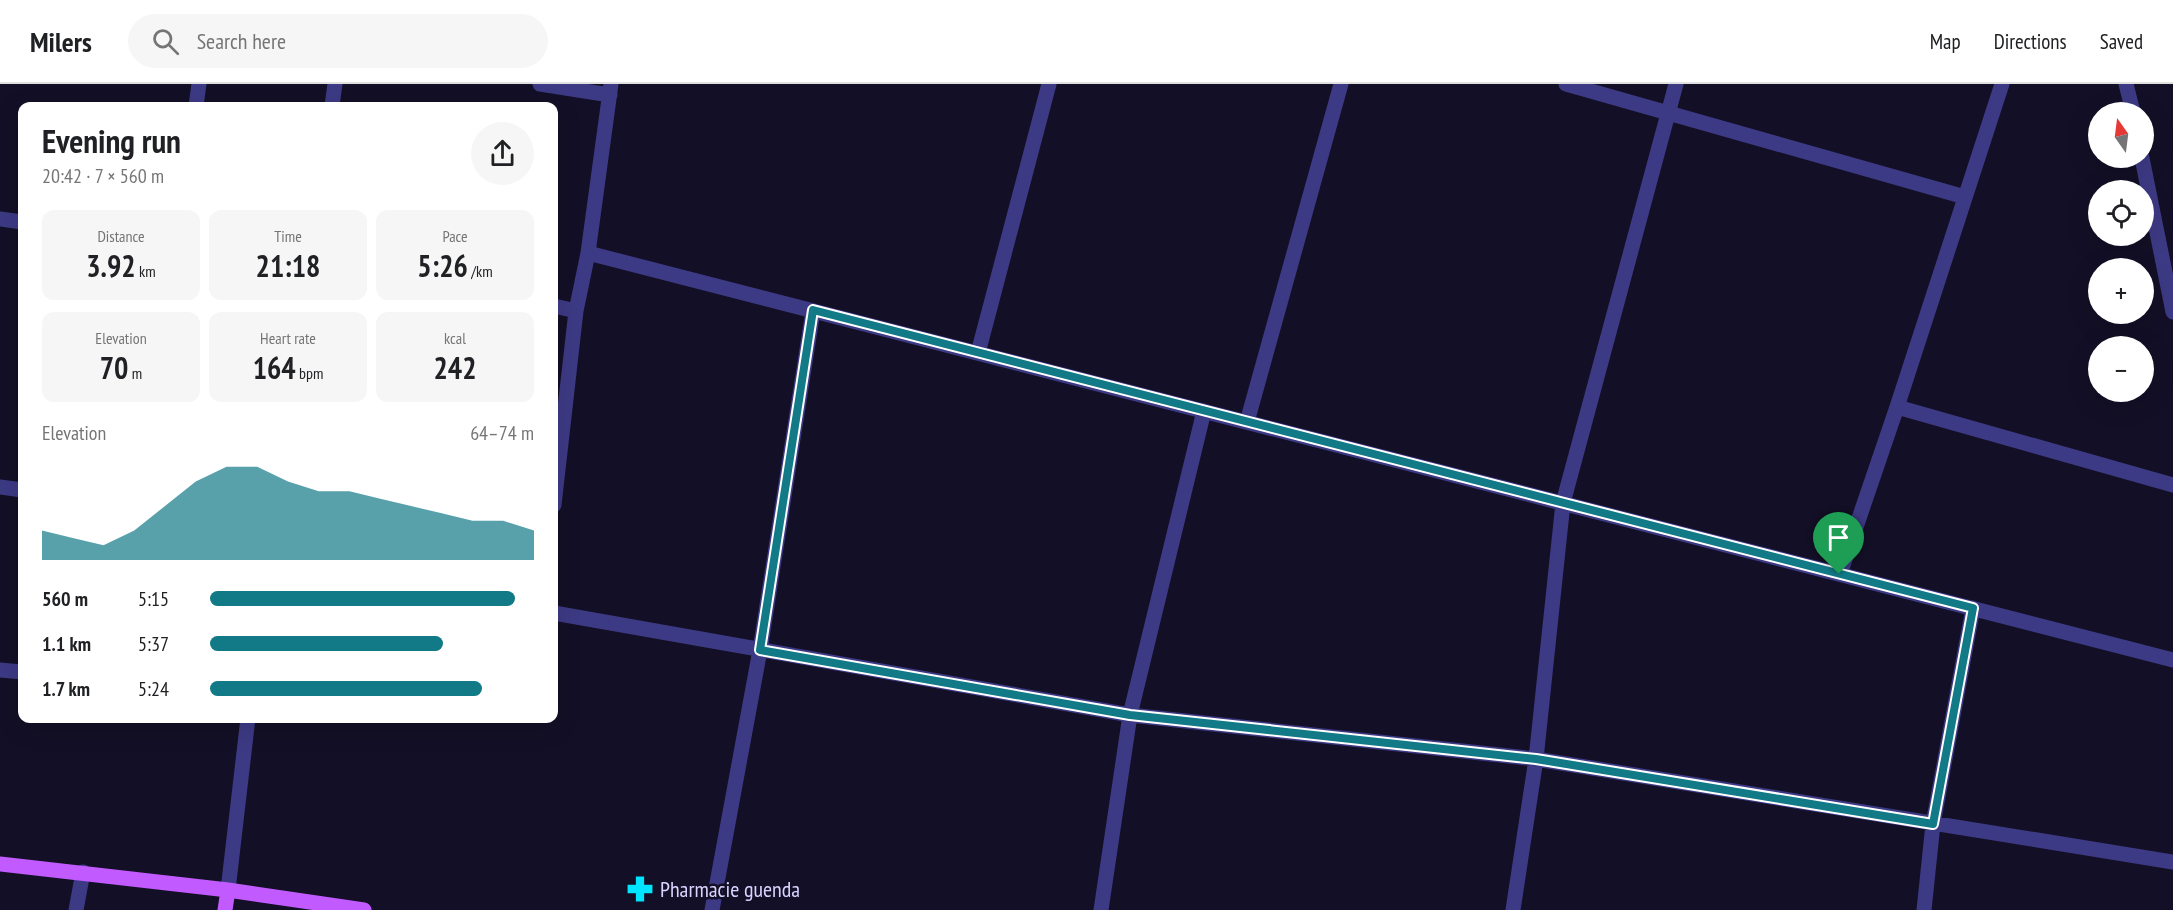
<!DOCTYPE html>
<meta charset="utf-8">
<style>
body{margin:0;font-family:"PT Sans Narrow",sans-serif;background:#f6f6f6;color:#202124;height:100vh;display:flex;flex-direction:column;font-size:22px;white-space:nowrap}
*{box-sizing:border-box;margin:0}
p{font-size:20px;color:#757577}
.icon{flex:none;width:33px;height:33px;fill:none;stroke:currentColor;stroke-width:2;stroke-linecap:round;stroke-linejoin:round}
.map{position:relative;flex:1;overflow:hidden}
.drawer{position:absolute;left:18px;top:18px;width:540px;height:621px;display:flex;flex-direction:column;background:#fff;border-radius:12px;box-shadow:0 6px 24px #0002}
.drawer>*{flex:none}
.needle{width:39px;rotate:346deg}
.fabs{position:absolute;left:2088px;top:18px;display:grid;gap:12px}
.fabs a{display:grid;place-items:center;width:66px;height:66px;border-radius:50%;background:#fff;box-shadow:0 6px 24px #0002;font-size:30px}
.pin{position:absolute;display:grid;place-items:center;width:51px;height:51px;color:#fff;margin:-62px -26px;border-radius:50% 50% 50% 0;rotate:-45deg;box-shadow:0 0 6px #0007}
.pin .icon{rotate:45deg}
.round{display:grid;place-items:center;flex:none;width:63px;height:63px;border-radius:32px;background:#f6f6f6}
.summary{display:flex;align-items:center;justify-content:space-between;height:102px;padding:0 24px}
h1{font-size:33px;font-weight:700;line-height:45px}
.figures{display:grid;grid-template-columns:repeat(3,1fr);gap:9px;height:102px;padding:6px 24px}
.figures div{display:grid;align-content:center;border-radius:12px;background:#f6f6f6;text-align:center}
.figures b{font-size:30px;font-weight:700}
.figures small{font-size:16px;font-weight:400}
.figures p{font-size:16px}
.chart{height:168px;padding:12px 24px}
.chart p{display:flex;justify-content:space-between}
.chart svg{width:100%;height:108px;margin-top:6px;fill:#127987;opacity:.7}
ul{padding:0 24px;list-style:none;font-size:20px}
li{display:grid;grid-template-columns:96px 72px 1fr;align-items:center;height:45px}
li i{height:15px;border-radius:8px;background:#127987}
header{display:flex;align-items:center;gap:36px;box-sizing:border-box;height:84px;padding:0 30px;background:#fff;border-bottom:2px solid #e0e0e0}
header strong{font-size:28px}
nav{display:flex;gap:33px;margin-inline-start:auto;font-size:21px}
.search{width:420px;height:54px;background:#f6f6f6;display:flex;align-items:center;gap:15px;box-sizing:border-box;padding:0 21px;border-radius:33px;color:#757577;font-size:22px}
.map>svg:first-child{display:block}
.lines{fill:none;stroke-linecap:round;stroke-linejoin:round}
.minor{stroke:#3d3a85;stroke-width:15}
.major{stroke:#c25bff;stroke-width:15}
.route-casing{stroke:#fff;stroke-width:12}
.route{stroke:#127987;stroke-width:8}
.labels{text-anchor:middle;dominant-baseline:central;stroke-width:5;stroke-linejoin:round;paint-order:stroke}
.poi-label{font-size:22px;fill:#d9d4ff;stroke:#130f26;text-anchor:start}
</style>
<header>
<strong>Milers</strong>
<div class="search"><svg class="icon" aria-label="search" viewBox="0 0 24 24"><circle cx="10" cy="10" r="6"/><path d="M15 15l6 6"/></svg>Search here</div>
<nav><a>Map</a><a>Directions</a><a>Saved</a></nav>
</header>
<div class="map">
<svg width="2173" height="826" viewBox="0 0 2173 826">
<rect width="100%" height="100%" fill="#130f26"/>
<g class="lines">
<!-- minor -->
<path class="minor" d="M540,0l70,11
M1566,0l399,113
M2126,0l7,28
M196,22l3,-22
M332,22l3,-22
M2142,74l31,154
M0,135l22,3
M588,169l1585,407
M554,222l22,5
M978,269l71,-269
M1897,323l276,78
M1247,338l94,-338
M0,403l22,3
M554,421l22,-194 12,-58 23,-169
M1840,490l57,-167 105,-323
M554,529l576,102 406,44 637,103
M0,586l22,2
M228,806l20,-172
M76,826l7,-38
M712,826l48,-260 53,-339
M1101,826l29,-195 74,-304
M1513,826l23,-151 27,-256 113,-419
M1924,826l9,-86 40,-216"/>
<!-- major -->
<path class="major" d="M0,780l228,26 136,20
M225,826l3,-20"/>
</g>
<g class="lines">
<!-- route casing -->
<g class="route-casing">
<path id="route" d="M813,226l1160,298 -40,216 -397,-65 -406,-44 -370,-65z"/>
</g>
<!-- route -->
<use href="#route" class="route"/>
</g>
<!-- icons -->
<defs>
<g id="pharmacy-bare" transform="scale(2.07)"><path d="M-2-6h4v4h4v4h-4v4h-4v-4h-4v-4h4Z" fill="#00e5ff" stroke="#130f26" stroke-width="2.5" paint-order="stroke"/></g>
</defs>
<g fill-rule="evenodd">
<use href="#pharmacy-bare" x="640" y="805"/>
</g>
<g class="labels">
<!-- poi labels -->
<g class="poi-label">
<text x="660" y="805">Pharmacie guenda</text>
</g>
</g>
</svg>
<div class="fabs">
<a><svg class="needle" viewBox="-14 -14 28 28"><path d="M0-13l5 13h-10z" fill="#e53935"/><path d="M0 13l5-13h-10z" fill="#757577"/></svg></a>
<a><svg class="icon" aria-label="locate" viewBox="0 0 24 24"><circle cx="12" cy="12" r="6"/><path d="M12 2v4M12 18v4M2 12h4M18 12h4"/></svg></a>
<a>+</a>
<a>−</a>
</div>
<div class="pin" style="left:1839px;top:490px;background:#1e9e55"><svg class="icon" aria-label="arrive" viewBox="0 0 24 24"><path d="M6 21V4h12l-3 4 3 4H6"/></svg></div>
<section class="drawer">
<div class="summary"><div><h1>Evening run</h1><p>20:42 · 7 × 560 m</p></div><a class="round"><svg class="icon" aria-label="share" viewBox="0 0 24 24"><path d="M12 15V3M7 8l5-5 5 5M5 13v7h14v-7"/></svg></a></div>
<div class="figures">
<div><p>Distance</p><b>3.92<small> km</small></b></div>
<div><p>Time</p><b>21:18</b></div>
<div><p>Pace</p><b>5:26<small> /km</small></b></div>
</div>
<div class="figures">
<div><p>Elevation</p><b>70<small> m</small></b></div>
<div><p>Heart rate</p><b>164<small> bpm</small></b></div>
<div><p>kcal</p><b>242</b></div>
</div>
<div class="chart"><p><span>Elevation</span>64–74 m</p>
<svg viewBox="0 0 160 44" preserveAspectRatio="none"><path d="M0 44V32L10 35L20 38L30 32L40 22L50 12L60 6L70 6L80 12L90 16L100 16L110 19L120 22L130 25L140 28L150 28L160 32V44z"/></svg>
</div>
<ul>
<li><b>560 m</b>5:15<i style="width:94%"></i></li>
<li><b>1.1 km</b>5:37<i style="width:72%"></i></li>
<li><b>1.7 km</b>5:24<i style="width:84%"></i></li>
</ul>
</section>
</div>
